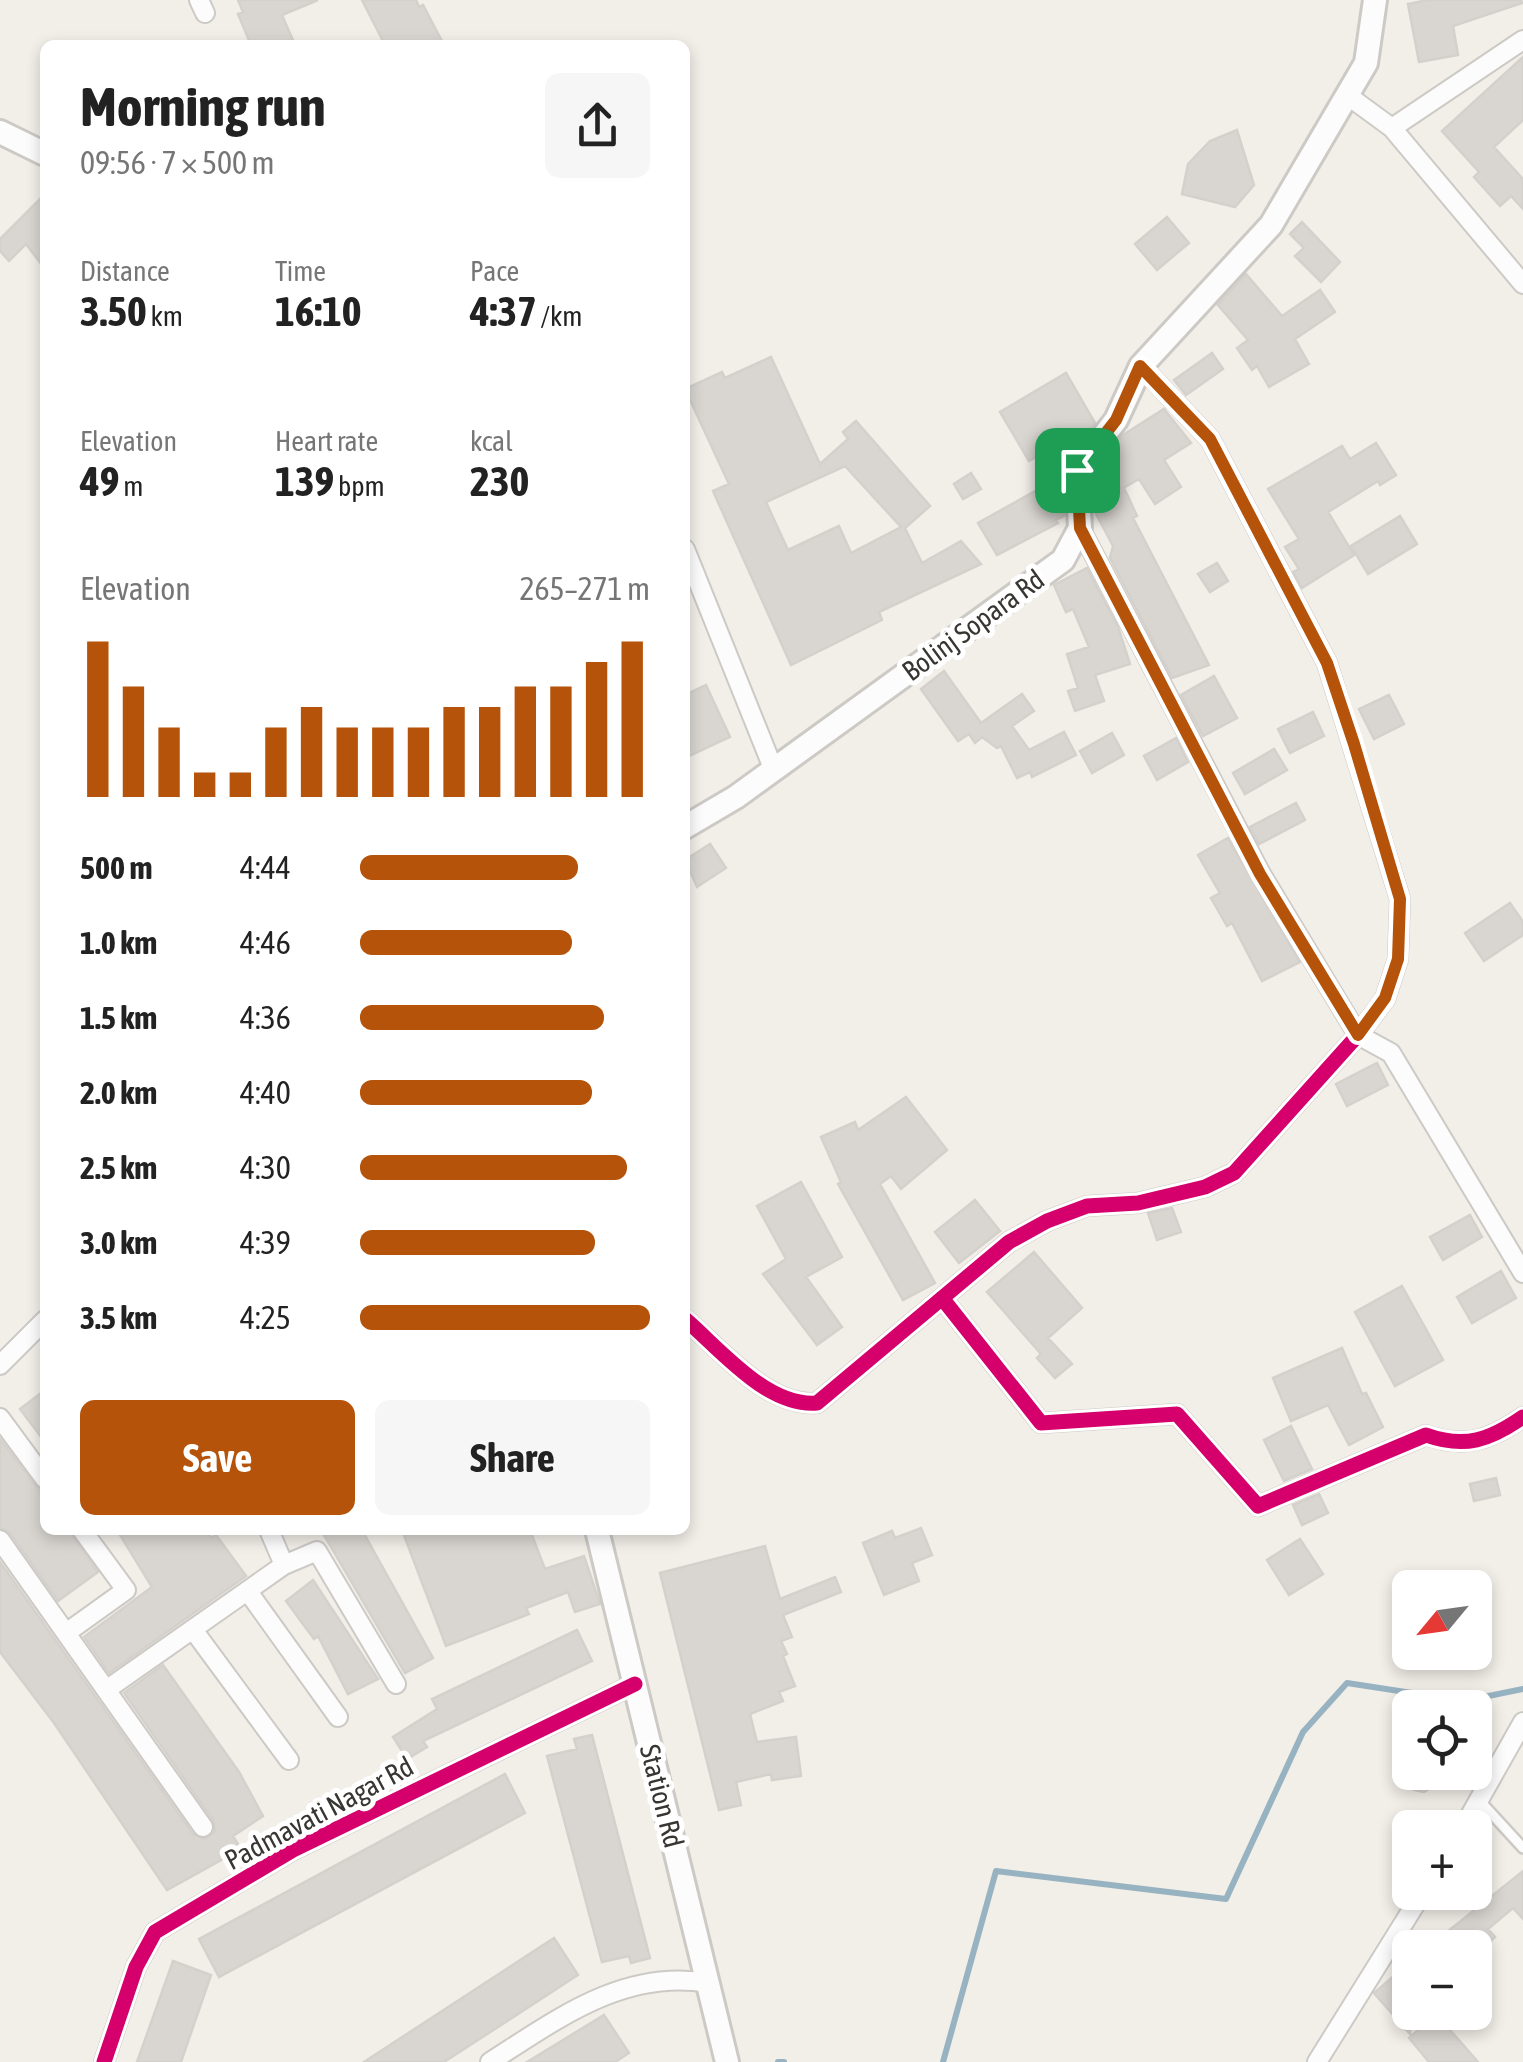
<!DOCTYPE html>
<meta charset="utf-8">
<style>
body{margin:0;font-family:"Asap Condensed",sans-serif;background:#f6f6f6;color:#222;height:100vh;display:flex;flex-direction:column;font-size:38px;white-space:nowrap}
*{box-sizing:border-box;margin:0}
p{font-size:32px;color:#767676}
.icon{flex:none;width:55px;height:55px;fill:none;stroke:currentColor;stroke-width:2;stroke-linecap:round;stroke-linejoin:round}
.map{position:relative;flex:1;overflow:hidden}
.sheet{position:absolute;left:40px;top:40px;width:650px;height:1495px;display:flex;flex-direction:column;background:#fff;border-radius:15px;box-shadow:0 5px 15px #0003}
.sheet>*{flex:none}
.needle{width:65px;rotate:241deg}
.fabs{position:absolute;left:1392px;top:1570px;display:grid;gap:20px}
.fabs a{display:grid;place-items:center;width:100px;height:100px;border-radius:15px;background:#fff;box-shadow:0 5px 15px #0003;font-size:50px}
.pin{position:absolute;display:grid;place-items:center;width:85px;height:85px;color:#fff;margin:-42px;border-radius:20px;box-shadow:0 5px 15px #0006}
.round{display:grid;place-items:center;flex:none;width:105px;height:105px;border-radius:15px;background:#f6f6f6}
.head{display:flex;align-items:center;justify-content:space-between;height:170px;padding:0 40px}
h1{font-size:55px;font-weight:700;line-height:75px}
.metrics{display:grid;grid-template-columns:repeat(3,1fr);gap:15px;height:170px;padding:10px 40px}
.metrics div{display:grid;align-content:center}
.metrics b{font-size:42px;font-weight:700}
.metrics small{font-size:28px;font-weight:400}
.metrics p{font-size:28px}
.chart{height:280px;padding:20px 40px}
.chart p{display:flex;justify-content:space-between}
.chart svg{width:100%;height:180px;margin-top:10px;stroke:#b45309;stroke-width:6}
.primary-button{display:flex;gap:20px;margin-top:auto;padding:20px 40px}
.primary-button a{flex:1;height:115px;border-radius:15px;background:#b45309;color:#fff;font-size:40px;font-weight:700;line-height:115px;text-align:center}
.primary-button a+a{background:#f6f6f6;color:#222}
ul{padding:0 40px;list-style:none;font-size:32px}
li{display:grid;grid-template-columns:160px 120px 1fr;align-items:center;height:75px}
li i{height:25px;border-radius:12px;background:#b45309}
.map>svg:first-child{display:block}
.lines{fill:none;stroke-linecap:round;stroke-linejoin:round}
.stream{stroke:#97b2c1;stroke-width:6}
.building{fill:#d9d6d1;stroke:#d4d1cd;stroke-width:2.5;fill-rule:evenodd}
.lane-casing{stroke:#cdcac6;stroke-width:14}
.street-casing{stroke:#cdcac6;stroke-width:22}
.secondary-casing{stroke:#cdcac6;stroke-width:28}
.lane{stroke:#fdfcfc;stroke-width:9}
.street{stroke:#fdfcfc;stroke-width:18}
.secondary{stroke:#fdfcfc;stroke-width:22}
.cycleway-casing{stroke:#fff;stroke-width:21}
.cycleway{stroke:#d6006c;stroke-width:15}
.route-casing{stroke:#fff;stroke-width:20}
.route{stroke:#b45309;stroke-width:12}
.labels{text-anchor:middle;dominant-baseline:central;stroke-width:10;stroke-linejoin:round;paint-order:stroke}
.street-label{font-size:28px;fill:#383632;stroke:#fff}
</style>
<div class="map">
<svg width="1523" height="2062" viewBox="0 0 1523 2062">
<rect width="100%" height="100%" fill="#f2eee8"/>
<g class="lines">
<!-- stream -->
<path class="stream" d="M778,2062h6
M943,2062l53,-191 230,28 77,-167 44,-49 117,18 59,-12"/>
</g>
<!-- building -->
<path class="building" d="M238,0h80l-36,15 13,30h-44l-13,-31 5,-2z
M362,0h54l3,7 4,-2 21,40h-59z
M1428,0h93l1,3 -69,23 5,29 -39,7 -11,-58z
M1523,57v63l-29,27 29,32v30l-12,-13 -11,10 -26,-29 5,-5 -37,-41z
M1237,130l17,55 -19,22 -53,-13 6,-30 22,-23z
M45,194v75l-19,-25 -17,17 -9,-10v-12z
M1167,217l22,26 -32,27 -22,-26z
M1302,222l38,40 -19,20 -26,-26 9,-8 -14,-14z
M1246,274l36,42 38,-26 15,22 -40,27 14,25 -40,23 -12,-21 -5,4 -15,-22 11,-8 -30,-35z
M1212,353l11,16 -37,26 -12,-15z
M771,357l49,107 28,-25 -5,-7 13,-11 74,85 -25,22 17,35 39,-22 20,23 -102,48 3,8 -91,45 -78,-174 16,-7 -44,-95 37,-17 3,6zM845,466l56,61 -50,26 -12,-27 -51,24 -22,-48z
M1066,373l29,50 -25,32 -9,-13 -32,19 -29,-49z
M1164,409l27,34 -27,17 17,27 -26,17 -16,-25 -21,12 -17,-27 22,-29z
M1376,443l20,32 -16,10 -2,-4 -50,31 26,43 -52,33 -9,-16 6,-3 -14,-22 14,-8 -31,-50 74,-43 8,13z
M971,473l10,16 -18,10 -9,-15z
M1062,476l2,40 -8,4 2,3 -61,32 -19,-32z
M1125,490l12,26 -4,2 76,147 -37,13 -62,-120 3,-12 -19,-36z
M1400,516l17,28 -49,30 -17,-28z
M1217,563l11,18 -18,11 -12,-18z
M1087,568l31,59 12,37 -35,11 9,26 -29,10 -7,-20 10,-3 -11,-34 22,-7 -16,-38 -7,3 -12,-27z
M944,671l37,52 41,-29 12,17 -22,15 17,24 35,-18 12,23 -44,22 -2,-5 -13,6 -16,-32 -4,2 -15,-11 -7,6 -6,-9 -11,7 -37,-52z
M1214,676l23,42 -34,18 -22,-41z
M706,685l24,52 -41,19 -4,-10v-51z
M1389,695l15,29 -30,15 -15,-30z
M1313,712l11,24 -34,17 -12,-24z
M1112,733l12,22 -32,18 -12,-22z
M1176,738l12,24 -31,18 -13,-24z
M1274,749l13,21 -42,24 -12,-21z
M1296,803l9,17 -46,24 -9,-17z
M1228,838l72,124 -38,19 -30,-58 -5,3 -16,-28 9,-5 -22,-38z
M710,844l16,24 -29,19 -12,-27z
M1510,903l13,19v13l-39,26 -19,-28z
M1377,1063l11,22 -41,21 -11,-22z
M906,1097l41,53 -46,39 -10,-13 -11,8 55,99 -32,17 -65,-116 3,-2 -20,-45 34,-15 3,8z
M801,1182l41,75 -36,20 36,50 -25,18 -54,-71 23,-15 -29,-53z
M975,1200l25,31 -41,32 -24,-31z
M1172,1208l9,24 -24,8 -9,-27z
M1470,1215l12,22 -39,23 -13,-23z
M1034,1252l48,56 -34,30 24,26 -17,14 -18,-20 4,-4 -54,-62z
M1501,1271l15,27 -44,25 -15,-26z
M1402,1286l41,74 -48,26 -40,-74z
M1342,1348l20,46 4,-1 17,34 -34,18 -21,-40 -37,16 -18,-43z
M45,1390v52l-25,-33z
M1291,1426l21,43 -28,12 -20,-41z
M0,1439l45,59v32h23l30,42 -40,29 -48,-68 -10,-5z
M1496,1478l4,17 -26,6 -4,-17z
M1319,1494l9,19 -26,12 -9,-20z
M921,1528l11,27 -20,8 7,18 -35,14 -21,-52 29,-12 3,7z
M128,1530h78l5,8 5,-3 30,41 -137,97 -25,-36 68,-50 -32,-52z
M321,1530h41l71,128 -28,15z
M402,1530h128l15,39 39,-13 16,48 -25,8 -7,-20 -42,16 3,6 -83,32z
M1300,1539l23,35 -34,21 -22,-35z
M765,1546l15,53 55,-22 6,15 -58,23 9,22 -11,4 6,13 -4,2 12,30 -16,6 4,9 -33,13 7,28 39,-5 5,39 -29,4 -1,-6 -35,8 5,23 -22,5 -59,-237z
M0,1562l193,272 12,5 10,-8 -2,-11 -89,-127 39,-28 76,107 24,44 -30,20 8,13 -74,41 -113,-167 -54,-71z
M313,1580l65,99 -30,15 -30,-58 -4,3 -28,-38z
M577,1630l15,31 -169,80 4,6 -20,12 -14,-22 44,-28 -5,-10z
M592,1735l58,223 -19,5 -2,-7 -27,6 -55,-206 30,-7 -3,-10z
M1409,1772h25l-2,15 -8,5 -10,-2z
M505,1774l20,39 -306,164 -20,-38z
M1523,1871v48l-10,-11 -25,21 7,8 -11,11h-57z
M554,1938l24,37 -134,87h-80z
M173,1961l38,14 -30,87h-44z
M1410,1962v72l-36,-41z
M1436,2014l42,48h-49l-20,-24z
M604,2015l25,38 -14,9h-88z"/>
<g class="lines">
<!-- lane casing -->
<g class="lane-casing">
<path id="lane" d="M1479,1800l44,48"/>
</g>
<!-- street casing -->
<g class="street-casing">
<path id="street" d="M199,0l6,13
M1347,95l45,33 131,-88
M1392,128l131,156
M1080,528l181,346 97,161
M685,549l88,219
M1358,1035l33,18 132,220
M942,1298l99,125 136,-9 81,92 168,-71c39,14 64,5 97,-18
M685,1319c36,31 82,88 132,84l192,-161 38,-21 40,-15 51,-3 67,-16 29,-14 124,-138 27,-36 13,-40 2,-60 -73,-236 -117,-224 -69,-73
M0,1365l45,-45
M0,1418l45,61
M0,1540l203,287
M284,1565l33,-14 79,133
M249,1593l89,124
M194,1631l95,129
M66,1633l60,-43 -44,-60
M106,1690l178,-125 -15,-35
M1463,1828l60,-106
M104,2062l32,-95 19,-35 138,-82 342,-166
M490,2062c66,-42 134,-94 218,-79
M1317,2062l106,-170"/>
</g>
<!-- secondary casing -->
<g class="secondary-casing">
<path id="secondary" d="M0,132l45,22
M685,827l51,-30 327,-237 17,-32 -3,-58 39,-50 25,-54 130,-141 95,-162 9,-63
M597,1530l130,532"/>
</g>
<!-- lane -->
<use href="#lane" class="lane"/>
<!-- street -->
<use href="#street" class="street"/>
<!-- secondary -->
<use href="#secondary" class="secondary"/>
<!-- cycleway casing -->
<g class="cycleway-casing">
<path id="cycleway" d="M942,1298l99,125 136,-9 81,92 168,-71c39,14 64,5 97,-18
M685,1319c36,31 82,88 132,84l192,-161 38,-21 40,-15 51,-3 67,-16 29,-14 124,-138 27,-36 13,-40 2,-60 -73,-236 -117,-224 -69,-73
M104,2062l32,-95 19,-35 138,-82 342,-166"/>
</g>
<!-- cycleway -->
<use href="#cycleway" class="cycleway"/>
</g>
<g class="lines">
<!-- route casing -->
<g class="route-casing">
<path id="route" d="M1140,366l70,73 117,224 27,81 46,155 -2,60 -13,39 -27,37 -98,-161 -180,-346 -3,-58 39,-50z"/>
</g>
<!-- route -->
<use href="#route" class="route"/>
</g>
<g class="labels">
<!-- street labels -->
<g class="street-label">
<text transform="translate(973 625) rotate(-36)">Bolinj Sopara Rd</text>
<text transform="translate(662 1796) rotate(76)">Station Rd</text>
<text transform="translate(319 1813) rotate(-28)">Padmavati Nagar Rd</text>
</g>
</g>
</svg>
<div class="fabs">
<a><svg class="needle" viewBox="-14 -14 28 28"><path d="M0-13l5 13h-10z" fill="#e53935"/><path d="M0 13l5-13h-10z" fill="#767676"/></svg></a>
<a><svg class="icon" aria-label="locate" viewBox="0 0 24 24"><circle cx="12" cy="12" r="6"/><path d="M12 2v4M12 18v4M2 12h4M18 12h4"/></svg></a>
<a>+</a>
<a>−</a>
</div>
<div class="pin" style="left:1077px;top:470px;background:#1e9e55"><svg class="icon" aria-label="arrive" viewBox="0 0 24 24"><path d="M6 21V4h12l-3 4 3 4H6"/></svg></div>
<section class="sheet">
<div class="head"><div><h1>Morning run</h1><p>09:56 · 7 × 500 m</p></div><a class="round"><svg class="icon" aria-label="share" viewBox="0 0 24 24"><path d="M12 15V3M7 8l5-5 5 5M5 13v7h14v-7"/></svg></a></div>
<div class="metrics">
<div><p>Distance</p><b>3.50<small> km</small></b></div>
<div><p>Time</p><b>16:10</b></div>
<div><p>Pace</p><b>4:37<small> /km</small></b></div>
</div>
<div class="metrics">
<div><p>Elevation</p><b>49<small> m</small></b></div>
<div><p>Heart rate</p><b>139<small> bpm</small></b></div>
<div><p>kcal</p><b>230</b></div>
</div>
<div class="chart"><p><span>Elevation</span>265–271 m</p>
<svg viewBox="0 0 160 44" preserveAspectRatio="none"><path d="M5 44V6M15 44V17M25 44V27M35 44V38M45 44V38M55 44V27M65 44V22M75 44V27M85 44V27M95 44V27M105 44V22M115 44V22M125 44V17M135 44V17M145 44V11M155 44V6"/></svg>
</div>
<ul>
<li><b>500 m</b>4:44<i style="width:75%"></i></li>
<li><b>1.0 km</b>4:46<i style="width:73%"></i></li>
<li><b>1.5 km</b>4:36<i style="width:84%"></i></li>
<li><b>2.0 km</b>4:40<i style="width:80%"></i></li>
<li><b>2.5 km</b>4:30<i style="width:92%"></i></li>
<li><b>3.0 km</b>4:39<i style="width:81%"></i></li>
<li><b>3.5 km</b>4:25<i style="width:100%"></i></li>
</ul>
<div class="primary-button"><a>Save</a><a>Share</a></div>
</section>
</div>
